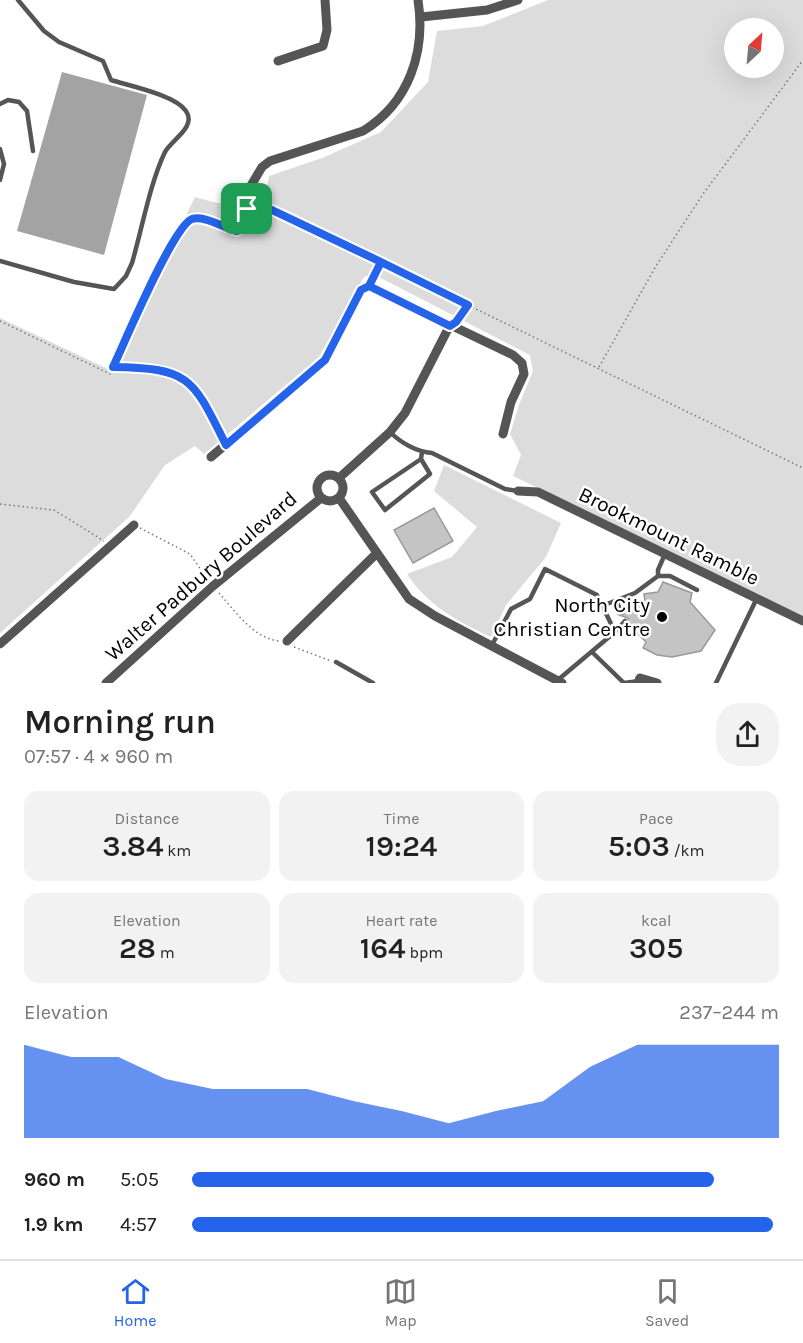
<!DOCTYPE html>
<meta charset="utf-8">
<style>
body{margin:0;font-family:Karla,sans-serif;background:#f2f2f2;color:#222;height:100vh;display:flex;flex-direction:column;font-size:22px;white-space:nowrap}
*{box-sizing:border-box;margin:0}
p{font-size:20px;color:#767676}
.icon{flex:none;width:33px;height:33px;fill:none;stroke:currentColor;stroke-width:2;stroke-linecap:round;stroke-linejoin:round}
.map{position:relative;height:683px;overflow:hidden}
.panel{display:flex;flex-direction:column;background:#fff;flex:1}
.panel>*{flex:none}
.needle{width:39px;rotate:26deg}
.controls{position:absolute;left:724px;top:18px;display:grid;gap:12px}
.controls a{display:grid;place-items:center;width:60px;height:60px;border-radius:50%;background:#fff;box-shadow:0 6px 24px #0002;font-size:30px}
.pin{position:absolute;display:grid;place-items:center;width:51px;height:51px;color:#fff;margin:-26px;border-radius:12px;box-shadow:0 3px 9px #0006}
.round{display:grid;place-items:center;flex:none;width:63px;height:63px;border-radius:24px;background:#f2f2f2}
.summary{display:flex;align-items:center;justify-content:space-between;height:102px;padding:0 24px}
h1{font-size:33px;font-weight:600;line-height:45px}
.figures{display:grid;grid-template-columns:repeat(3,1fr);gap:9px;height:102px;padding:6px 24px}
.figures div{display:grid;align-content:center;border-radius:15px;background:#f2f2f2;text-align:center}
.figures b{font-size:30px;font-weight:600}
.figures small{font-size:16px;font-weight:400}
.figures p{font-size:16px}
.chart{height:168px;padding:12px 24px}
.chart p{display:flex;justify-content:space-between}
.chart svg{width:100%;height:108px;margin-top:6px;fill:#2563eb;opacity:.7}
ul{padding:0 24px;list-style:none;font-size:20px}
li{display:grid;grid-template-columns:96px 72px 1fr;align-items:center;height:45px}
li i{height:15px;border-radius:8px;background:#2563eb}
.tab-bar{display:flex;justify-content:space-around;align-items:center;height:84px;border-top:2px solid #e0e0e0;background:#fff;font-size:16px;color:#767676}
.tab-bar a{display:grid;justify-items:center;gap:3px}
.tab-bar .current{color:#2563eb}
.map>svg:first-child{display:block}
.green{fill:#dcdcdc;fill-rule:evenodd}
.water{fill:#a3a3a3}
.building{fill:#c4c4c4;stroke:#999;stroke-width:1.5}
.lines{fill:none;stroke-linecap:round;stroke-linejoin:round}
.path{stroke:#777;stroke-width:1.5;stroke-dasharray:1.5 3;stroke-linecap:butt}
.service{stroke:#555;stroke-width:4.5}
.minor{stroke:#555;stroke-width:9}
.route-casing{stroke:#fff;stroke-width:12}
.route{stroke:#2563eb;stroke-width:8}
.poi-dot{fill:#000;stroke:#fff;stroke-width:2}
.labels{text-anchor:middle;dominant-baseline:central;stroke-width:5;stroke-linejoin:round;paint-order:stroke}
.street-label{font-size:21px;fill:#000;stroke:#fff}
.poi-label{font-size:21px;fill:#000;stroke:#fff;text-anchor:end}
</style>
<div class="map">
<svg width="803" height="683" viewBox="0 0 803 683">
<rect width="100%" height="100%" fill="#fff"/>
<!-- green -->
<path class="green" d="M548,0h255v616l-290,-140 8,-21 -11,-21 9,-29 14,-34 -3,-16 -155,-80 -11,2 -45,80 -115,97 -9,-8 -30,19 -35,51 -130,117v-315l110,52 85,-173 22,6 48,-2 4,-25 53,-18 59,-26 47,-50 9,-51 46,-5zM735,28h39v40h-39z
M444,465l117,58 -15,34 -40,48 -15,32c-34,-16 -63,-31 -84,-63l45,-17 25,-30 -43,-36z"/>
<!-- water -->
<path class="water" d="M62,72l85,23 -43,160 -87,-24z"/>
<!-- building -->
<path class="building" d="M434,508l19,33 -40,22 -19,-33z
M663,582l29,11 -2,9 25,28 -14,21 -29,6 -15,-2 -14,-7 3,-6 -18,-18v-6l-9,-3 5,-1 1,-5 20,-7 -1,-8 14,-2z"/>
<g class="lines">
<!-- path -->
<path class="path" d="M247,209l25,1 531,258
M372,279l9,-17
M458,319l9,-13
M0,321l110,53c12,-25 64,-148 83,-155 12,-4 31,9 43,12l12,-8v-20
M114,367c69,1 77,8 108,69
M599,367l57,-101 47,-72 100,-134
M0,504l54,6 50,31
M140,528l50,26 18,26
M219,593c16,18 34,45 60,48
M294,647l37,14"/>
<!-- service -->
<path class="service" d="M0,104l8,-4 11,2 8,9 6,40
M0,149l4,15 -4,16
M0,261l74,21 40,7 12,-13 6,-13c10,-34 18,-80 33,-111 6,-12 32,-25 21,-41 -11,-16 -56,-25 -75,-31l-8,-19 -44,-19 -15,-11 -26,-31
M390,432c11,11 27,20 42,21l73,36 13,2
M421,459l9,15 -45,36 -13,-18 49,-33 1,-7
M658,576h12l27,14
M616,601l5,10
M602,606l33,-13 23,-17v-6l7,-16
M615,632l10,-11
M492,645l19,-36 19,-10 15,-30 52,26 18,37 -56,47
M592,652l32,31 15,-2
M336,662l37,21
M716,683l41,-85"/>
<!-- minor -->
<path class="minor" d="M421,17l66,-7 31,-10
M278,61l45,-15 4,-16 -2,-30
M246,194l16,-27 8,-6 93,-30c46,-28 63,-79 55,-131
M211,457l114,-97 36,-70 8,-4 144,69 9,8 2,11 -13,28 -8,32
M317 488a13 13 0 1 1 26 0a13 13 0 1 1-26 0Z
M339,478l51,-46 15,-19 45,-88
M518,491l20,1 265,129
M339,498l70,101 26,17 127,67
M287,641l90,-88
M0,644l134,-119
M106,683l107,-97 108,-88
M638,683l2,-5 17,5"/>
</g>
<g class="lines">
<!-- route casing -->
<g class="route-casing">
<path id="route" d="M247,209l25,1 109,52 -12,24 81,40 6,-4 12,-17 -87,-43 -12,24 -8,4 -36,70 -99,85c-33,-66 -35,-77 -113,-78 11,-23 60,-141 79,-148 12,-4 32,9 45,12l11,-8 -1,-14"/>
</g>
<!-- route -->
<use href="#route" class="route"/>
</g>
<!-- markers -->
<circle class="poi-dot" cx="662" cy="617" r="6"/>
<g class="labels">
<!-- street labels -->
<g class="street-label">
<text transform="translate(669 536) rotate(26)">Brookmount Ramble</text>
<text transform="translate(201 576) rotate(-41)">Walter Padbury Boulevard</text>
</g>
<!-- poi labels -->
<g class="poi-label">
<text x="650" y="605">North City<tspan x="650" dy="24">Christian Centre</tspan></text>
</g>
</g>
</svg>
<div class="controls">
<a><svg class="needle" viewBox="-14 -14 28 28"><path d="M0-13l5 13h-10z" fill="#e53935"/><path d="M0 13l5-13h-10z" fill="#767676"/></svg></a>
</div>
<div class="pin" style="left:247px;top:209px;background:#1e9e55"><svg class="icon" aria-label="arrive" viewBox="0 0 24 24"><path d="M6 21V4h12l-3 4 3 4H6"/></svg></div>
</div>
<section class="panel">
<div class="summary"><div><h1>Morning run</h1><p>07:57 · 4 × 960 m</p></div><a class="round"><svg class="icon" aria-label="share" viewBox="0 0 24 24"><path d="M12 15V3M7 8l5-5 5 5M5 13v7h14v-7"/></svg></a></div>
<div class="figures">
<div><p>Distance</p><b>3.84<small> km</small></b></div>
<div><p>Time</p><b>19:24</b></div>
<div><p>Pace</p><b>5:03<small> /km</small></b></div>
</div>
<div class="figures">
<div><p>Elevation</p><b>28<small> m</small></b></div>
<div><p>Heart rate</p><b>164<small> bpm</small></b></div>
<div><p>kcal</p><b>305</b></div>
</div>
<div class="chart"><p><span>Elevation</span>237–244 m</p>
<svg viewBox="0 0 160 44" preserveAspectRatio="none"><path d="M0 44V6L10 11L20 11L30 20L40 24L50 24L60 24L70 29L80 33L90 38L100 33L110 29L120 15L130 6L140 6L150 6L160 6V44z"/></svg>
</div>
<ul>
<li><b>960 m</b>5:05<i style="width:89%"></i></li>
<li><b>1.9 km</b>4:57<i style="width:99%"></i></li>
</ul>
</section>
<nav class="tab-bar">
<a class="current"><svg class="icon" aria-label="home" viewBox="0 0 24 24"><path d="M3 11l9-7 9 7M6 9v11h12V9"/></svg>Home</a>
<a><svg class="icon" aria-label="map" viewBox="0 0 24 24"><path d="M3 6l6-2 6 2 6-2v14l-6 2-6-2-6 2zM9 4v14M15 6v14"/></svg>Map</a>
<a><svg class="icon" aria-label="saved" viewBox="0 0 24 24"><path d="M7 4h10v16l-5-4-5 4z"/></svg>Saved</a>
</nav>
